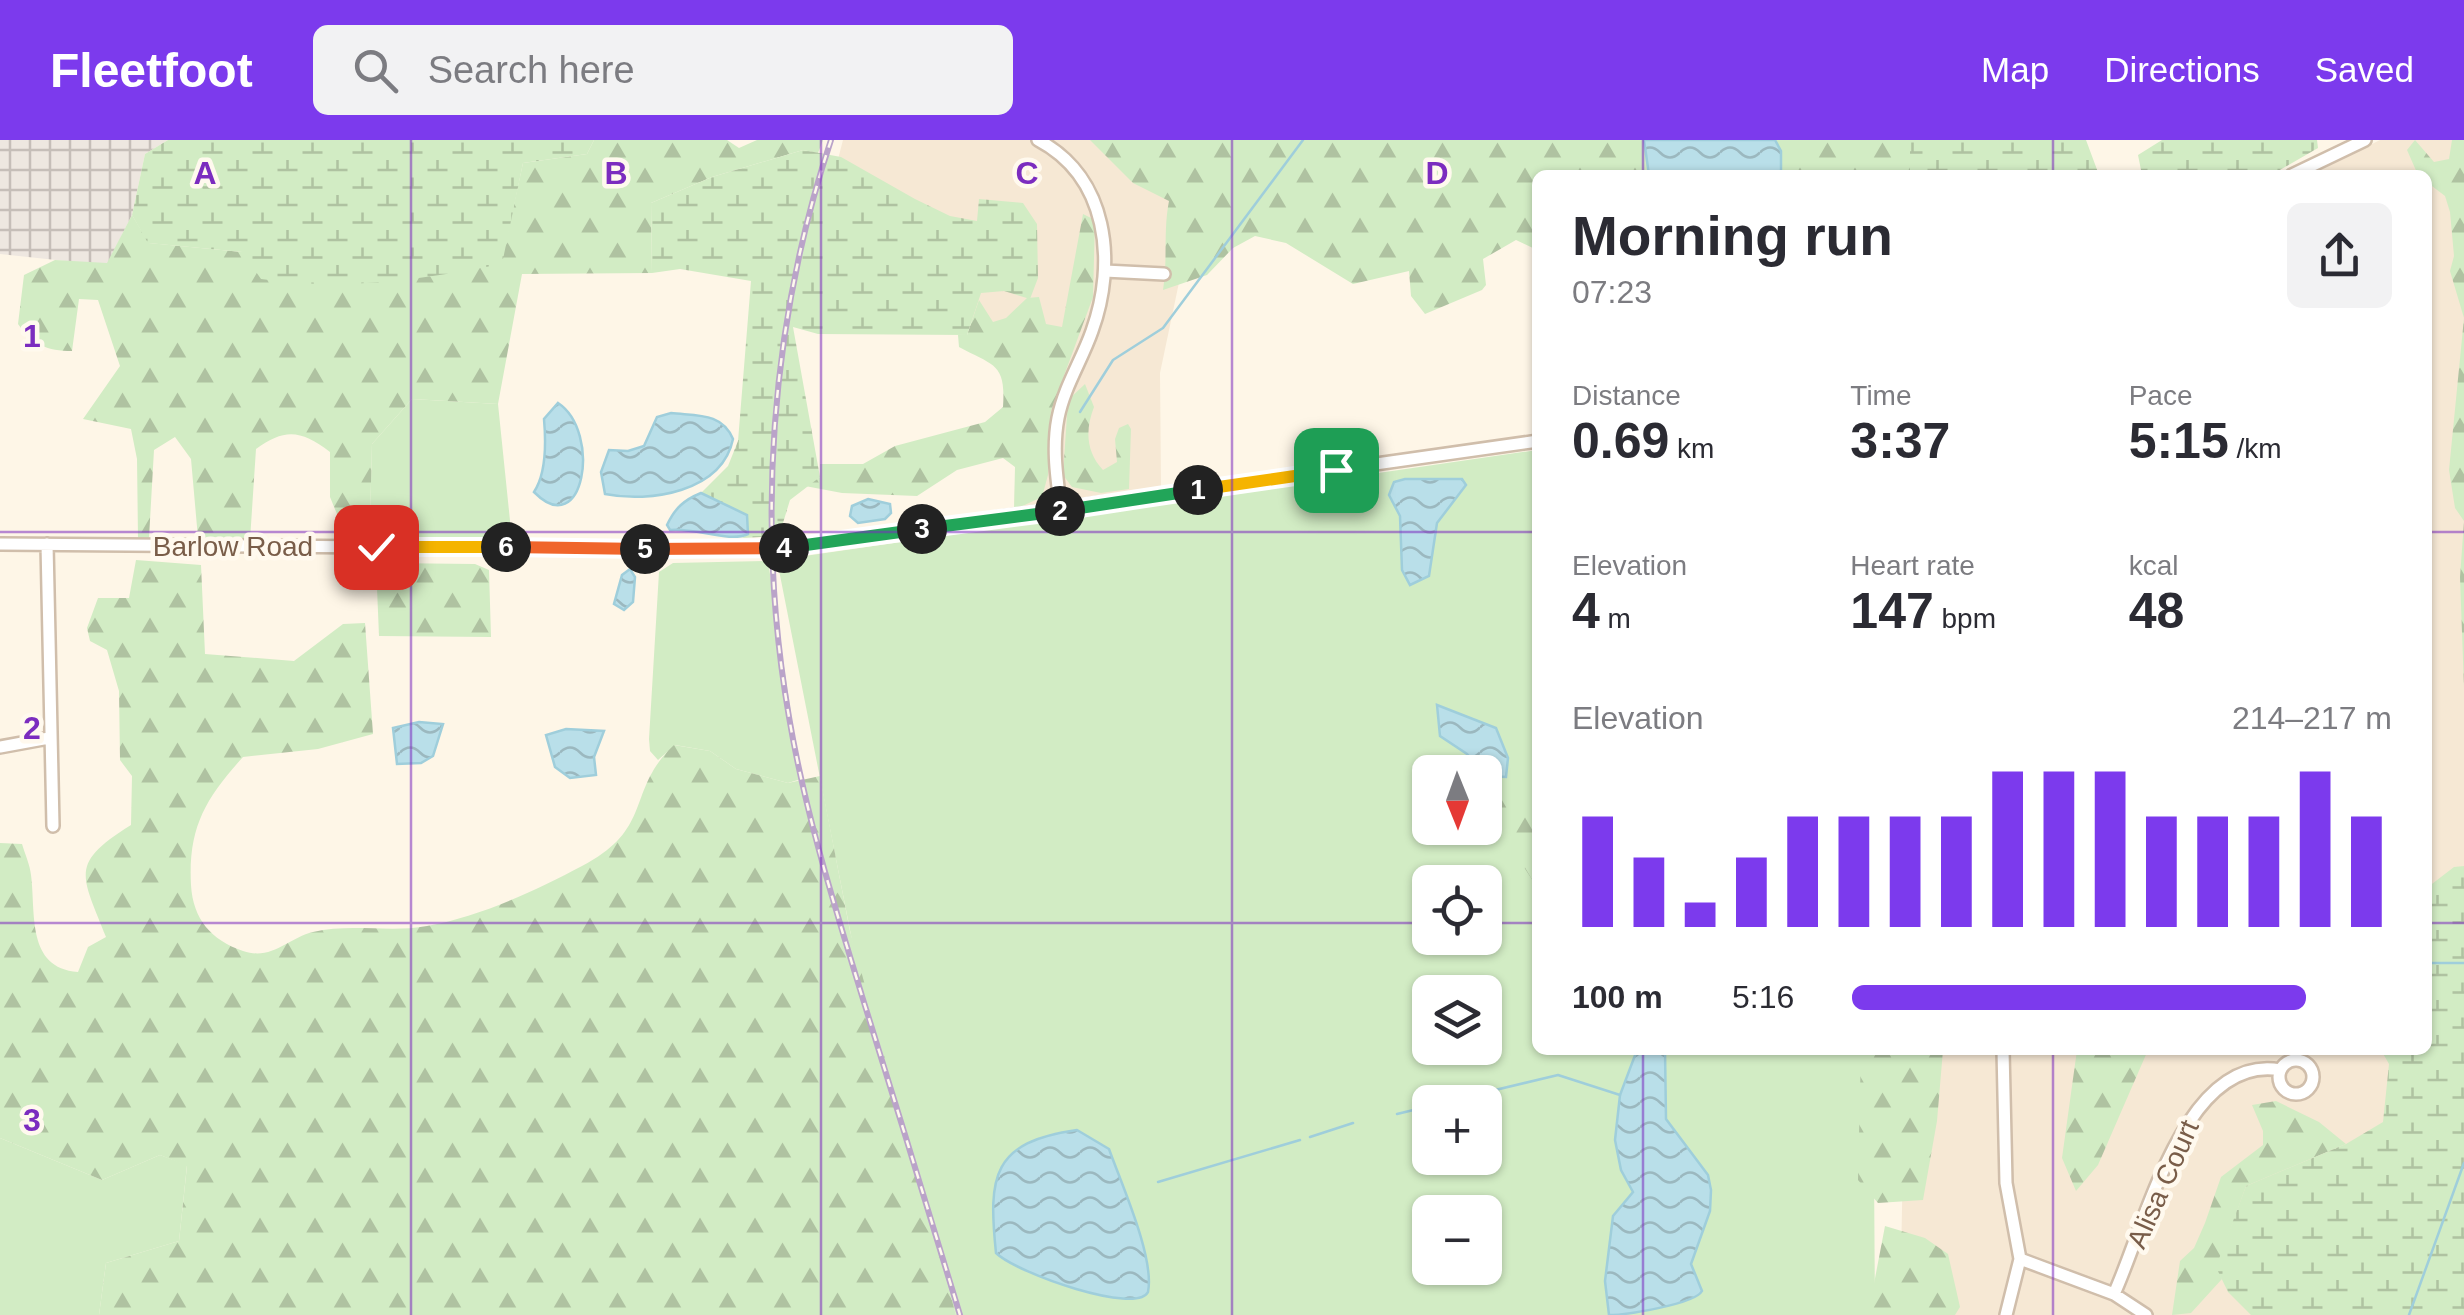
<!DOCTYPE html>
<meta charset="utf-8">
<style>
body{margin:0;font-family:Arial,sans-serif;background:#f2f2f3;color:#2b2b33;height:100vh;display:flex;flex-direction:column;font-size:38px;white-space:nowrap}
*{box-sizing:border-box;margin:0}
p{font-size:32px;color:#7c7c81}
.icon{flex:none;width:55px;height:55px;fill:none;stroke:currentColor;stroke-width:2;stroke-linecap:round;stroke-linejoin:round}
.map{position:relative;flex:1;overflow:hidden}
.details{position:absolute;left:1532px;top:30px;width:900px;height:885px;display:flex;flex-direction:column;background:#fff;border-radius:15px;box-shadow:0 2px 8px #0004}
.details>*{flex:none}
.needle{width:65px;rotate:179deg}
.controls{position:absolute;left:1412px;top:615px;display:grid;gap:20px}
.controls a{display:grid;place-items:center;width:90px;height:90px;border-radius:15px;background:#fff;box-shadow:0 2px 8px #0004;font-size:50px}
.pin{position:absolute;display:grid;place-items:center;width:85px;height:85px;color:#fff;margin:-42px;border-radius:20px;box-shadow:0 5px 15px #0006}
.km{position:absolute;width:50px;height:50px;margin:-25px;border-radius:50%;background:#222;color:#fff;font-size:28px;line-height:50px;text-align:center}
.round{display:grid;place-items:center;flex:none;width:105px;height:105px;border-radius:15px;background:#f2f2f3}
.headline{display:flex;align-items:center;justify-content:space-between;height:170px;padding:0 40px}
h1{font-size:55px;font-weight:700;line-height:75px}
.metrics{display:grid;grid-template-columns:repeat(3,1fr);gap:15px;height:170px;padding:10px 40px}
.metrics div{display:grid;align-content:center}
.metrics b{font-size:50px;font-weight:700}
.metrics small{font-size:28px;font-weight:400}
.metrics p{font-size:28px}
.chart{height:280px;padding:20px 40px}
.chart p{display:flex;justify-content:space-between}
.chart svg{width:100%;height:180px;margin-top:10px;stroke:#7c3aed;stroke-width:6}
ul{padding:0 40px;list-style:none;font-size:32px}
li{display:grid;grid-template-columns:160px 120px 1fr;align-items:center;height:75px}
li i{height:25px;border-radius:12px;background:#7c3aed}
header{display:flex;align-items:center;gap:60px;box-sizing:border-box;height:140px;padding:0 50px;background:#7c3aed;color:#fff}
header strong{font-size:48px}
nav{display:flex;gap:55px;margin-inline-start:auto;font-size:35px}
.search{width:700px;height:90px;background:#f2f2f3;display:flex;align-items:center;gap:25px;box-sizing:border-box;padding:0 35px;border-radius:15px;color:#7c7c81;font-size:38px}
.map>svg:first-child{display:block}
.residential{fill:#f6e8d4}
.industrial{fill:url(#industrial-grid)}
.grass{fill:#d2ecc4;fill-rule:evenodd}
.forest{fill:url(#forest-firs)}
.wetland{fill:url(#wetland-marsh)}
.water{fill:url(#water-waves);stroke:#9fcedb;stroke-width:2.5}
.lines{fill:none;stroke-linecap:round;stroke-linejoin:round}
.stream{stroke:#9fcedb;stroke-width:2.5}
.minor-casing{stroke:#d0beab;stroke-width:16}
.minor{stroke:#fff;stroke-width:11}
.rail-casing{stroke:#baa3c9;stroke-width:6}
.rail{stroke:#fff9ee;stroke-width:2.5;stroke-dasharray:8;stroke-linecap:butt}
.split-1-casing{stroke:#fff;stroke-width:20}
.split-2-casing{stroke:#fff;stroke-width:20}
.split-3-casing{stroke:#fff;stroke-width:20}
.split-4-casing{stroke:#fff;stroke-width:20}
.split-5-casing{stroke:#fff;stroke-width:20}
.split-6-casing{stroke:#fff;stroke-width:20}
.split-7-casing{stroke:#fff;stroke-width:20}
.split-1{stroke:#f5b400;stroke-width:12}
.split-2{stroke:#22a559;stroke-width:12}
.split-3{stroke:#22a559;stroke-width:12}
.split-4{stroke:#22a559;stroke-width:12}
.split-5{stroke:#f0652b;stroke-width:12}
.split-6{stroke:#f0652b;stroke-width:12}
.split-7{stroke:#f5b400;stroke-width:12}
.grid{fill:none;stroke:#7b2cbf;stroke-width:2.5;stroke-opacity:0.55}
.labels{text-anchor:middle;dominant-baseline:central;stroke-width:9;stroke-linejoin:round;paint-order:stroke}
.street-label{font-size:28px;fill:#795d49;stroke:#fff9ee}
.grid-label{font-size:32px;text-anchor:middle;font-weight:bold;fill:#7b2cbf;stroke:#fff9ee;stroke-width:9;stroke-linejoin:round;paint-order:stroke}
</style>
<header>
<strong>Fleetfoot</strong>
<div class="search"><svg class="icon" aria-label="search" viewBox="0 0 24 24"><circle cx="10" cy="10" r="6"/><path d="M15 15l6 6"/></svg>Search here</div>
<nav><a>Map</a><a>Directions</a><a>Saved</a></nav>
</header>
<div class="map">
<svg width="2464" height="1175" viewBox="0 0 2464 1175">
<defs>
<pattern id="industrial-grid" width="8" height="8" patternUnits="userSpaceOnUse" patternTransform="scale(2.5)"><rect width="8" height="8" fill="#eee7e0"/><path d="M0 4h8M4 0v8" fill="none" stroke="#c6beb8"/></pattern>
<pattern id="forest-firs" width="22" height="20" patternUnits="userSpaceOnUse" patternTransform="scale(2.5)"><rect width="22" height="20" fill="#d2ecc4"/><path d="M5 1l3.5 6h-7zM16 11l3.5 6h-7z" fill="#afc2a1"/></pattern>
<pattern id="wetland-marsh" width="20" height="14" patternUnits="userSpaceOnUse" patternTransform="scale(2.5)"><rect width="20" height="14" fill="#d2ecc4"/><path d="M1 5h8M5 5V1M11 12h8M15 12V8" fill="none" stroke="#afc2a1"/></pattern>
<pattern id="water-waves" width="16" height="10" patternUnits="userSpaceOnUse" patternTransform="scale(2.5)"><rect width="16" height="10" fill="#b9dfe9"/><path d="M0 5q4-4 8 0t8 0" fill="none" stroke="#9bb8bf"/></pattern>
</defs>
<rect width="100%" height="100%" fill="#fef6e7"/>
<!-- residential -->
<path class="residential" d="M843,0h352l-14,133 -21,100 1,116 -147,21 7,-183 -221,-21z
M2380,0h84v726l-36,21v-712h-117z
M1905,910h501l58,265h-564z"/>
<!-- industrial -->
<path class="industrial" d="M0,0h168l-23,14 -13,61 -24,48h-24l-84,-9z"/>
<!-- grass -->
<path class="grass" d="M412,259l86,5 14,136 -153,-5 11,-15 2,-76z
M1537,310l1,600h354l-18,119 1,146h-919l-92,-314 -87,-441zM1430,632h55v56h-55zM1430,742h55v56h-55zM1430,852h55v56h-55zM1430,962h55v56h-55zM1430,1072h55v56h-55z
M768,421l33,218 -13,4 -52,-14 -26,-18 -35,-6 -17,15 -8,-9 -1,-12 10,-167 14,-9z
M0,998l102,42 58,-25 27,10 -8,76 -73,22 -7,52h-99z"/>
<!-- forest -->
<path class="forest" d="M594,0h133l12,8 18,-8h66l-5,13 -15,-3 -91,27 -61,26 1,70 -130,1 -24,130 -86,-5 -40,45 -2,77 -11,14 -13,1 -16,-39v-45c-29,-22 -45,-24 -74,-3l-6,91 -52,-2 -7,-79 -16,-22 -21,13 -5,88h-11l-1,-79 -6,-30 -48,-10 37,-53 -22,-66 -19,-1 -7,52c-25,0 -39,-6 -54,-27l6,-49 31,-15 52,3 25,-48 17,28 93,9 259,12 22,-101 64,-9z
M1090,0h820v35h-372l-1,75 -21,-10 -33,19 3,26 -4,5 -57,24 -14,-18 -2,-25 -56,13 -67,-41 -31,-7 -22,12 -26,27 -44,15c5,-31 0,-59 6,-89l-36,-18z
M2415,0l19,22 15,-3 3,-19h12v548l-4,-111 4,-56 -9,-13 -6,-38 15,-152 -14,-47 4,-15 -4,-44 -5,-16 -17,-13v-8h-10l-11,-25z
M1083,74l12,6 -2,77 -42,114 -3,64 -6,22 -28,13 1,-43 -12,-9 -46,12 -40,26 -75,-3 -37,-7 15,-9v-13h43l32,-18 90,-24 18,-15c3,-44 -9,-41 -44,-60l-1,-12h9l12,-35 14,22 13,-4 21,-20 12,-1 7,27 16,3z
M1085,244l9,23c-9,23 -8,45 9,63l14,-8 -2,-23 4,-11 9,-4 3,5 -2,60 -28,4 -29,-6 -9,-12 5,-75z
M136,420l65,5 4,89 89,7 49,-37 22,-1 8,111 -55,15 -75,8c-38,42 -55,71 -52,128 2,34 20,55 52,66 29,10 45,-13 70,-19 37,-9 77,1 114,-6 52,-9 108,-35 155,-60 73,-38 43,-75 92,-121l36,6 26,18 52,14 32,-7 30,155 106,384h-857l7,-52 73,-22 8,-75 -27,-11 -58,25 -102,-42v-295l22,1c3,10 8,21 9,31 5,38 -5,93 47,97l10,-25 18,-10c-24,-62 -38,-73 25,-112l1,-49 -12,-16 -1,-69 -12,-41 -17,-9 -3,-13 11,-30h31z
M386,423l89,1 14,6 2,67 -112,-1 -3,-72z
M1506,643l31,9v95l-37,-56 -11,-37z
M1861,910h82l-6,71 -14,79 -45,3 -20,-23z
M2077,910h71l-50,115 -22,26 -14,-33z
M2276,961l43,21 27,22 -100,42 -29,81 5,12 -31,34 -19,2 8,-54 14,-13 11,-25 16,-46 42,-32v-14l-11,-26z
M1885,1086l40,12 23,16 12,53 -5,8h-87z"/>
<!-- wetland -->
<path class="wetland" d="M168,0h426l-7,14 -64,9 -21,101c-82,16 -158,27 -241,15l-19,-27 -94,-9 -16,-28 13,-61z
M1910,0h176l13,35h-189z
M2162,0h155l1,8 -47,27h-129l-4,-20z
M803,10l38,7 74,42 35,17 27,5 2,-22 44,4 14,21 1,54 -8,21 -26,-8 -23,2 -14,42 -149,-1 -25,-7 27,150 -30,23 -11,36 -37,2 6,-4 -1,-19 -46,-22 27,-27 10,-25 13,-160 -71,-12 -28,4 -1,-70 61,-26z
M2464,726v449h-213l-23,-23 -12,-25 30,-81 100,-42 37,-22 6,-58 -8,-14h47v-163l26,-20z"/>
<!-- water -->
<path class="water" d="M1644,0h131l6,11v22l-132,2z
M558,263c44,29 26,140 -24,89 12,-18 12,-50 10,-73z
M671,273c25,3 51,-1 62,26 -11,53 -83,64 -128,55l-4,-22 8,-22 19,1 16,-5 13,-29z
M1405,339h57l4,6 -29,38 -8,53 -19,9 -8,-15 -2,-54 -11,-21 5,-13z
M701,353l46,22 1,19c-19,9 -53,-7 -78,-4l-3,-5c8,-17 17,-25 34,-32z
M868,359l22,5 1,9 -6,6 -27,4 -8,-7 2,-10z
M630,429l5,8 -2,25 -9,8 -10,-6 8,-29z
M1437,565l59,23 12,30 -2,19 -21,-1 -18,-22 -27,-18z
M419,582l24,2 -10,32 -12,7 -24,1 -4,-36z
M566,589l38,2 -10,26 2,18 -26,3 -15,-11 -9,-32z
M1637,910h28l1,69 42,56 3,15 -1,21 -19,53 11,27c-7,13 -76,24 -93,24l-4,-34 8,-65 20,-24 -12,-22 -6,-30 5,-45z
M1077,990l32,19c12,34 46,109 39,143 -11,23 -130,-18 -152,-39 -8,-77 -4,-111 81,-123z"/>
<g class="lines">
<!-- stream -->
<path class="stream" d="M1080,272l33,-52 50,-32 140,-188
M2428,823h36
M1466,957l92,-22 62,20
M1443,962l13,-3
M1397,974l33,-8
M1310,997l43,-14
M1158,1042l142,-42
M2409,1175l55,-152"/>
<!-- minor casing -->
<g class="minor-casing">
<path id="minor" d="M1038,0c70,37 79,122 54,191 -10,29 -28,56 -34,87 -6,31 -1,61 3,93
M2292,35l73,-35
M1105,131l59,3
M0,404l770,6 768,-109
M47,404l6,282
M0,607l49,-9
M2003,910l3,133 14,76 -14,56
M2279 937a17 17 0 1 1 34 0a17 17 0 1 1-34 0Z
M2020,1119l94,35 32,21
M2114,1154c31,-67 70,-241 166,-224"/>
</g>
<!-- minor -->
<use href="#minor" class="minor"/>
<!-- rail casing -->
<g class="rail-casing">
<path id="rail" d="M831,0c-61,184 -75,386 -42,577 16,95 45,187 73,279 33,106 66,213 98,319"/>
</g>
<!-- rail -->
<use href="#rail" class="rail"/>
</g>
<g class="lines">
<!-- split-1 casing -->
<g class="split-1-casing">
<path id="split-1" d="M1198,350l138,-20"/>
</g>
<!-- split-2 casing -->
<g class="split-2-casing">
<path id="split-2" d="M1060,371l138,-21"/>
</g>
<!-- split-3 casing -->
<g class="split-3-casing">
<path id="split-3" d="M922,389l138,-18"/>
</g>
<!-- split-4 casing -->
<g class="split-4-casing">
<path id="split-4" d="M784,408l138,-19"/>
</g>
<!-- split-5 casing -->
<g class="split-5-casing">
<path id="split-5" d="M645,409l139,-1"/>
</g>
<!-- split-6 casing -->
<g class="split-6-casing">
<path id="split-6" d="M506,407l139,2"/>
</g>
<!-- split-7 casing -->
<g class="split-7-casing">
<path id="split-7" d="M376,407h130"/>
</g>
<!-- split-1 -->
<use href="#split-1" class="split-1"/>
<!-- split-2 -->
<use href="#split-2" class="split-2"/>
<!-- split-3 -->
<use href="#split-3" class="split-3"/>
<!-- split-4 -->
<use href="#split-4" class="split-4"/>
<!-- split-5 -->
<use href="#split-5" class="split-5"/>
<!-- split-6 -->
<use href="#split-6" class="split-6"/>
<!-- split-7 -->
<use href="#split-7" class="split-7"/>
</g>
<!-- grid -->
<path class="grid" d="M411,0v1175M821,0v1175M1232,0v1175M1643,0v35M2053,0v35M0,392h1538M2428,392h36M0,783h1430M1485,783h53M2428,783h36M1643,910v265M2053,910v265"/>
<g class="labels">
<!-- street labels -->
<g class="street-label">
<text x="233" y="406">Barlow Road</text>
<text transform="translate(2163 1044) rotate(-66)">Alisa Court</text>
</g>
</g>
<g class="grid-label">
<text x="205" y="44">A</text>
<text x="616" y="44">B</text>
<text x="1027" y="44">C</text>
<text x="1437" y="44">D</text>
<text x="32" y="207">1</text>
<text x="32" y="599">2</text>
<text x="32" y="991">3</text>
</g>
</svg>
<div class="controls">
<a><svg class="needle" viewBox="-14 -14 28 28"><path d="M0-13l5 13h-10z" fill="#e53935"/><path d="M0 13l5-13h-10z" fill="#7c7c81"/></svg></a>
<a><svg class="icon" aria-label="locate" viewBox="0 0 24 24"><circle cx="12" cy="12" r="6"/><path d="M12 2v4M12 18v4M2 12h4M18 12h4"/></svg></a>
<a><svg class="icon" aria-label="layers" viewBox="0 0 24 24"><path d="M12 4l9 5-9 5-9-5zM3 14l9 5 9-5"/></svg></a>
<a>+</a>
<a>−</a>
</div>
<div class="pin" style="left:1336px;top:330px;background:#1e9e55"><svg class="icon" aria-label="arrive" viewBox="0 0 24 24"><path d="M6 21V4h12l-3 4 3 4H6"/></svg></div>
<div class="pin" style="left:376px;top:407px;background:#d93025"><svg class="icon" aria-label="check" viewBox="0 0 24 24"><path d="M5 12l5 5 9-10"/></svg></div>
<b class="km" style="left:1198px;top:350px">1</b>
<b class="km" style="left:1060px;top:371px">2</b>
<b class="km" style="left:922px;top:389px">3</b>
<b class="km" style="left:784px;top:408px">4</b>
<b class="km" style="left:645px;top:409px">5</b>
<b class="km" style="left:506px;top:407px">6</b>
<section class="details">
<div class="headline"><div><h1>Morning run</h1><p>07:23</p></div><a class="round"><svg class="icon" aria-label="share" viewBox="0 0 24 24"><path d="M12 15V3M7 8l5-5 5 5M5 13v7h14v-7"/></svg></a></div>
<div class="metrics">
<div><p>Distance</p><b>0.69<small> km</small></b></div>
<div><p>Time</p><b>3:37</b></div>
<div><p>Pace</p><b>5:15<small> /km</small></b></div>
</div>
<div class="metrics">
<div><p>Elevation</p><b>4<small> m</small></b></div>
<div><p>Heart rate</p><b>147<small> bpm</small></b></div>
<div><p>kcal</p><b>48</b></div>
</div>
<div class="chart"><p><span>Elevation</span>214–217 m</p>
<svg viewBox="0 0 160 44" preserveAspectRatio="none"><path d="M5 44V17M15 44V27M25 44V38M35 44V27M45 44V17M55 44V17M65 44V17M75 44V17M85 44V6M95 44V6M105 44V6M115 44V17M125 44V17M135 44V17M145 44V6M155 44V17"/></svg>
</div>
<ul>
<li><b>100 m</b>5:16<i style="width:84%"></i></li>
</ul>
</section>
</div>
